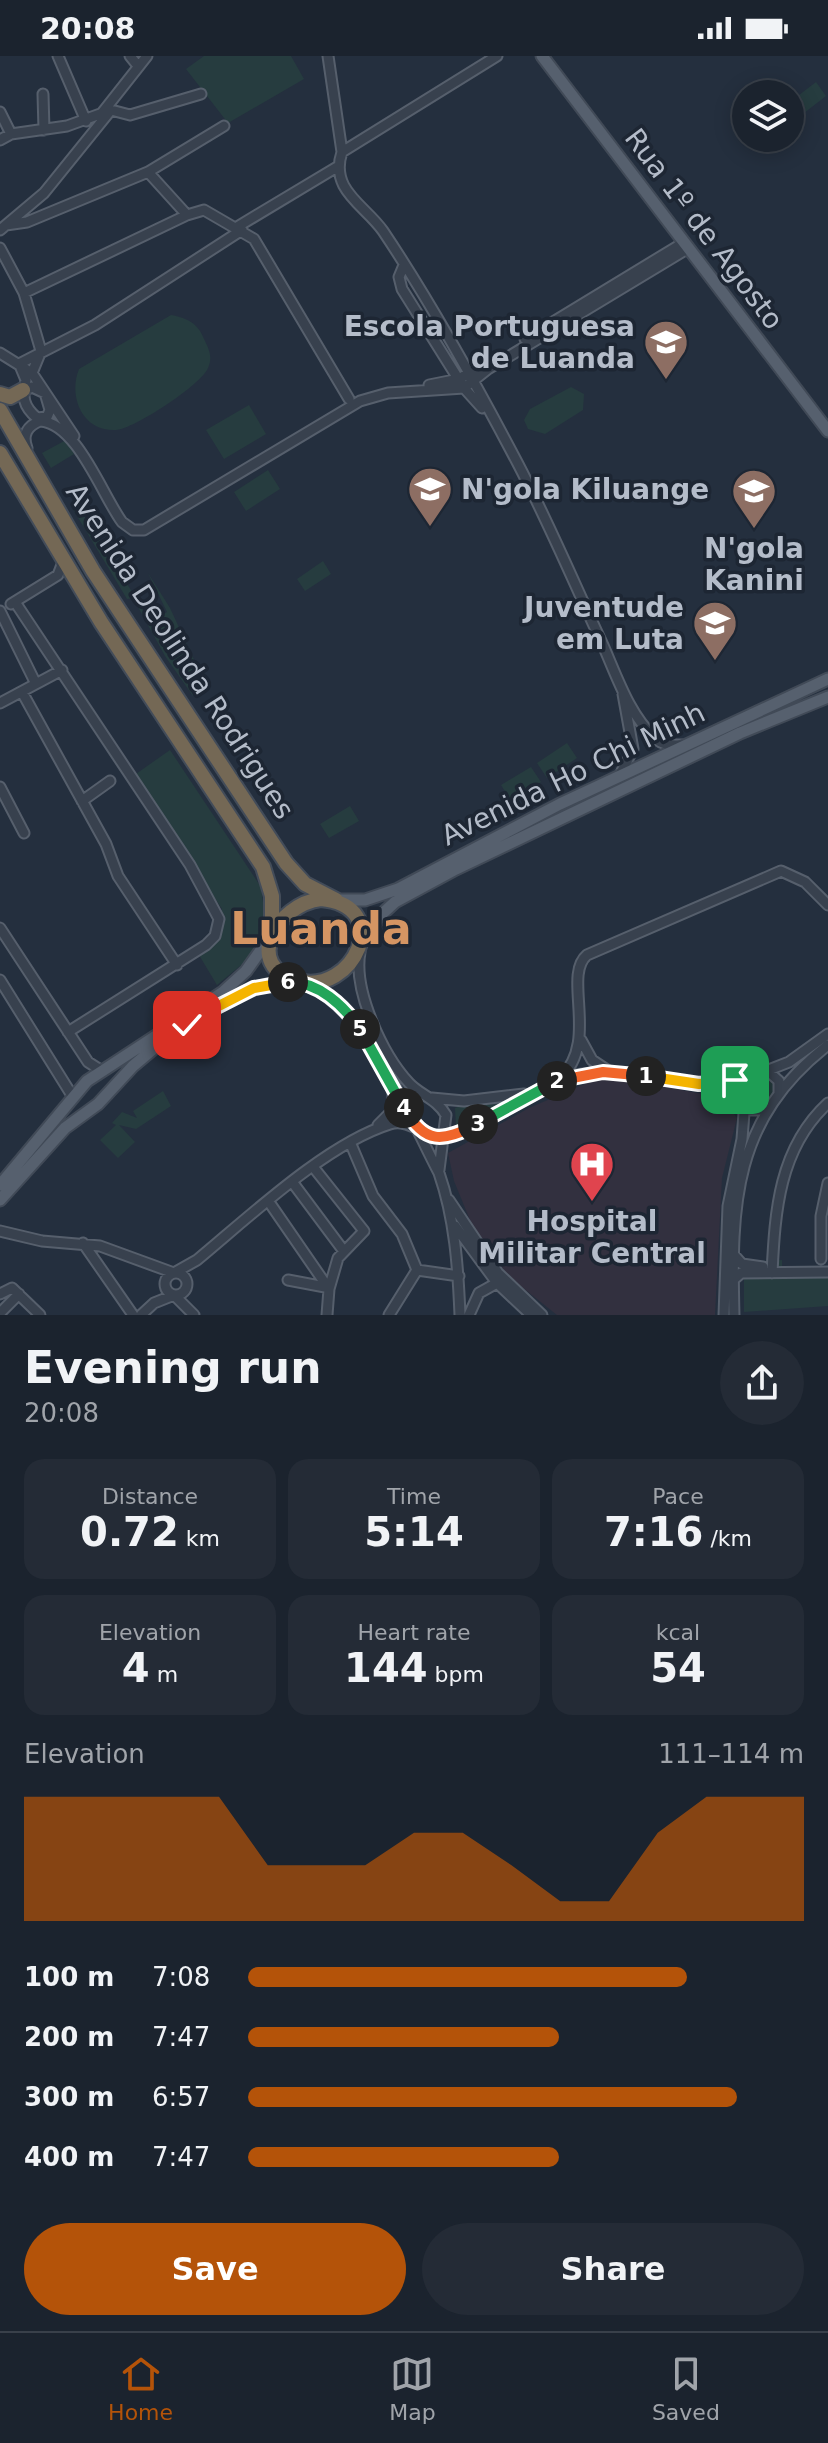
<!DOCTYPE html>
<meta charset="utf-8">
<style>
body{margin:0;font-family:"DejaVu Sans",sans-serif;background:#242b36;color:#f1f3f6;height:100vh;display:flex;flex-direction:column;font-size:30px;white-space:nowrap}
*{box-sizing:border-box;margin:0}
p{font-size:26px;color:#a0a4aa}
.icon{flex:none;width:44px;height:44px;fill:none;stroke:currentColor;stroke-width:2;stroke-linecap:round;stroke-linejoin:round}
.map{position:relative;height:1259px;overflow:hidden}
.panel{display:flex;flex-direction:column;background:#1b232e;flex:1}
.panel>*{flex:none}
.tools{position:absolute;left:732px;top:24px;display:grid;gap:16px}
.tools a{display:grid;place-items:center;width:72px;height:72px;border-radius:50%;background:#1b232e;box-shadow:0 4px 20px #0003,0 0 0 2px #39404a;font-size:40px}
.pin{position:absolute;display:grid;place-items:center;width:68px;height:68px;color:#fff;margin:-34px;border-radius:16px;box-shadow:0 4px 12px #0006}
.km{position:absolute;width:40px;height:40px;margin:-20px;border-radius:50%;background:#222;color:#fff;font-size:22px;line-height:40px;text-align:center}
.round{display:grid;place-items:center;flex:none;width:84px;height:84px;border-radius:42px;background:#242b36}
.head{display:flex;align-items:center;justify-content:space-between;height:136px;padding:0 24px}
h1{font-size:44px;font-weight:700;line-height:60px}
.metrics{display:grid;grid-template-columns:repeat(3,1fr);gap:12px;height:136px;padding:8px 24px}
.metrics div{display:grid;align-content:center;border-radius:20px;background:#242b36;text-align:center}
.metrics b{font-size:40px;font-weight:700}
.metrics small{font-size:22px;font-weight:400}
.metrics p{font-size:22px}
.chart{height:224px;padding:16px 24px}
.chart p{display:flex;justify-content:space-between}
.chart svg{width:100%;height:144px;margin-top:8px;fill:#b45309;opacity:.7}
.cta{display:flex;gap:16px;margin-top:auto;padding:16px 24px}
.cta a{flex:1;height:92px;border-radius:48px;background:#b45309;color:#fff;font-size:32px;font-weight:700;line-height:92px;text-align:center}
.cta a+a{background:#242b36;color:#f1f3f6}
ul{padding:0 24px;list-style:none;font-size:26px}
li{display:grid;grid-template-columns:128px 96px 1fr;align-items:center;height:60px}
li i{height:20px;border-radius:10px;background:#b45309}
.status{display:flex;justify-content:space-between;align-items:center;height:56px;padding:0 40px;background:#1b232e;direction:ltr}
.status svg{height:22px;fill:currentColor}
.menu{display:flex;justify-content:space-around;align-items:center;height:112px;border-top:2px solid #39404a;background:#1b232e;font-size:22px;color:#a0a4aa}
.menu a{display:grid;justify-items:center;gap:4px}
.menu .active{color:#b45309}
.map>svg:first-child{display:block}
.medical{fill:#32303f}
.green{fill:#263c3f}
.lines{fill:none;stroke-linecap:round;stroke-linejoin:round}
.minor-casing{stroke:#565f6c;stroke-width:13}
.major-casing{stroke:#414a57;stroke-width:15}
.highway-casing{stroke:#434c59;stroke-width:18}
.minor{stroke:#38414e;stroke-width:9}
.major{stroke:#56606e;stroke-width:11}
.highway{stroke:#746855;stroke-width:14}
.split-1-casing{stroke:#fff;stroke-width:16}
.split-2-casing{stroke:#fff;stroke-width:16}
.split-3-casing{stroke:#fff;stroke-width:16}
.split-4-casing{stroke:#fff;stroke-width:16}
.split-5-casing{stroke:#fff;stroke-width:16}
.split-6-casing{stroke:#fff;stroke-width:16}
.split-7-casing{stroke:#fff;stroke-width:16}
.split-8-casing{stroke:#fff;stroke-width:16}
.split-1{stroke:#f5b400;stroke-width:10}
.split-2{stroke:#f0652b;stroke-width:10}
.split-3{stroke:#22a559;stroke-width:10}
.split-4{stroke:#f0652b;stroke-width:10}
.split-5{stroke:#22a559;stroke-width:10}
.split-6{stroke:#22a559;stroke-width:10}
.split-7{stroke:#f5b400;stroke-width:10}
.split-8{stroke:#f5b400;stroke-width:10}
.labels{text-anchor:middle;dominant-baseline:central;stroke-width:7;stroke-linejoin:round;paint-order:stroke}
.street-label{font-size:28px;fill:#b4bcc9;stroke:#1d2633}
.poi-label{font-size:28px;font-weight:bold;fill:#b4bcc9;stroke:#1d2633;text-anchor:end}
.town-label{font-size:44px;font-weight:bold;fill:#d59563;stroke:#1d2633}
</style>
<div class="status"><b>20:08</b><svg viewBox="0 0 49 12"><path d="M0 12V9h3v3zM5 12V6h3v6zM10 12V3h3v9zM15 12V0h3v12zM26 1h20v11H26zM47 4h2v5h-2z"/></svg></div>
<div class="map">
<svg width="828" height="1259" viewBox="0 0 828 1259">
<rect width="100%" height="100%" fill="#242f3e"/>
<!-- medical -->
<path class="medical" d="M594,1024h35l84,16 12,6 12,16 -15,60 -7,137h-158l-49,-39 -36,-51 -18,-44 -6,-28 81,-45z"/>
<!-- green -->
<path class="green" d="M204,0h87l13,23 -76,44 -42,-54z
M816,26l10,14 -27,21 -9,-15z
M171,259c16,3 27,8 33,24 5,10 9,18 4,29 -7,17 -74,61 -92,62 -34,2 -48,-34 -37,-61z
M571,331l13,7 -1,16 -38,24 -17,-5 -4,-9 6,-11z
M249,349l17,29 -42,25 -18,-29z
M66,384l8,14 -23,14 -9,-15z
M268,414l12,19 -34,22 -12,-19z
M76,447l75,119 16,-10 -19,-39 22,35 26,56 -3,32 -28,-40 -32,-58 -6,1 -56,-93z
M323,505l8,13 -26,17 -8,-12z
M567,687l10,15 -30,20 -10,-15z
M170,694l91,137 5,38 -9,27 -40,33 -18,-30 21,-15 2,-31 -89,-133z
M531,711l10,15 -30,19 -10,-16z
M350,750l9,15 -30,17 -9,-14z
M769,1020l9,15 -11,18 -17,-2 -4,-6 7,-22z
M163,1035l8,15 -35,23 -17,-4 16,17 -17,16 -18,-18 16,-15 -4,-2 10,-11 15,6 -4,-7z
M469,1047h41l-47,26 -7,-3 -1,-18z
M782,1204v7l46,-1v40l-84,6v-50z"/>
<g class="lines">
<!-- minor casing -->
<g class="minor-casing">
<path id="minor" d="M58,0l28,65
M130,0l8,10
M328,0l14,96
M497,0l-155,96c-13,38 23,53 41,79 49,73 93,153 134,231 31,59 57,121 85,181 14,31 27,72 53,95 8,8 18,7 28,7
M43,38l1,36
M0,56l11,22
M102,57l45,-57
M0,84l11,-6 56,-8 44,-16 19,5 71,-21
M148,116l39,43 17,-5 50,29 95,160
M6,169l38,-32 67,-83
M237,171l100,-60
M0,174l6,-5 21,-3 121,-50 76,-46
M0,192l24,45 17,58 -9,22
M404,209l-5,12 3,12 62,99 18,20
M24,237l163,-78
M525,283l158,-96
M0,297l32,20 42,63
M19,308l76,-39 147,-95
M21,312l5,12c-4,17 -3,26 11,38l10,-1 3,-7 -5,-17 -13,-6 -9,3
M429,329l30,-6 29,-17
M27,392c-5,-13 0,-22 13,-27 37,2 62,74 82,101l11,8h11l216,-129 28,-8 76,-5 24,-19 199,-120
M15,546l175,263 29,54 -4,17 -9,9 -138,87
M11,548l47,-29 5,-13
M0,555l36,73
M22,636l84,152 12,32 59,89
M0,647l62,-33
M620,719l13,-26 -10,-55
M0,731l24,46
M82,745l28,-20
M0,872l88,134 14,9
M360,896c-7,38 22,102 49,131 11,12 28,16 37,32l-7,55
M0,924l73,117
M306,928c62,28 102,130 133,189 16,46 19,94 21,142
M581,984l11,20 15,10
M560,1022c40,-36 2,-102 27,-123l194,-84 24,11 23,23
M703,1029l44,25h21
M432,1042l32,3 60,-7
M378,1069l15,-15v-20
M350,1086l23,54 29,38 15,36
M314,1112l50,63 -26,27 -9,31 -2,26
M293,1127l50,67
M449,1144l49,73 44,42
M269,1146l60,87
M455,1170l42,57 34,32
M0,1175l42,10 58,5 74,27 23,-13c52,-43 129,-116 193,-136 23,-7 34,20 68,8 37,-11 67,-40 103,-53 47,-16 90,2 138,5 24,1 48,-12 71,-11l9,8v13
M83,1187l50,72
M734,1199l8,9 21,3
M821,1203v-43l7,-33
M417,1214l42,6
M165 1228a11 11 0 1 1 22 0a11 11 0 1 1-22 0Z
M772,1217c3,-62 7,-125 56,-170
M288,1224l37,7
M733,1224l8,-7 87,-1
M0,1238l12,-6 28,27
M0,1257l19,-19
M141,1259l13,-12 20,-8 20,20
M389,1259l28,-45
M469,1259l10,-22 18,-10
M724,1259l4,-109 14,-67 4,-52 15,-14 28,-11 39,-28
M734,1259c-3,-111 -1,-196 94,-270"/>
</g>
<!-- major casing -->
<g class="major-casing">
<path id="major" d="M542,0l286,375
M336,844h29l33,-11 162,-85 268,-125
M361,888l21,-30 13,-12 61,-33 284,-136 88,-36
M0,1129l87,-104 136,-89 23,-21 22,-31
M0,1144l65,-72 33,-24 35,-38 25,-21 81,-51 27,-9 32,-3"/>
</g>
<!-- highway casing -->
<g class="highway-casing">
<path id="highway" d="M0,338l10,3 13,-7
M0,354l93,161 193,292 19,21 31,16
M0,397l101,169 162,245 9,29v38
M321,843c75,7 32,97 -23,82 -57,-15 -21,-77 23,-82z"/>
</g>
<!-- minor -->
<use href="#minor" class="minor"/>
<!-- major -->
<use href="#major" class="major"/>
<!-- highway -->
<use href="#highway" class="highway"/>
</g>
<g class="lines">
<!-- split-1 casing -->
<g class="split-1-casing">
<path id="split-1" d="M646,1020l53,8 36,-4"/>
</g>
<!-- split-2 casing -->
<g class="split-2-casing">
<path id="split-2" d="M557,1025l46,-9 43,4"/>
</g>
<!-- split-3 casing -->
<g class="split-3-casing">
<path id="split-3" d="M478,1068l79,-43"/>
</g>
<!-- split-4 casing -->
<g class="split-4-casing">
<path id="split-4" d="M404,1052c21,37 38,34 74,16"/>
</g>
<!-- split-5 casing -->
<g class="split-5-casing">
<path id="split-5" d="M360,973l44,79"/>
</g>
<!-- split-6 casing -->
<g class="split-6-casing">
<path id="split-6" d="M288,926c30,-1 56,24 72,47"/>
</g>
<!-- split-7 casing -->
<g class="split-7-casing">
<path id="split-7" d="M205,957l49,-25 34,-6"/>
</g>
<!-- split-8 casing -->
<g class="split-8-casing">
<path id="split-8" d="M187,969l18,-12"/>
</g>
<!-- split-1 -->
<use href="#split-1" class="split-1"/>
<!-- split-2 -->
<use href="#split-2" class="split-2"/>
<!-- split-3 -->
<use href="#split-3" class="split-3"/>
<!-- split-4 -->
<use href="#split-4" class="split-4"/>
<!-- split-5 -->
<use href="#split-5" class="split-5"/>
<!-- split-6 -->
<use href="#split-6" class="split-6"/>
<!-- split-7 -->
<use href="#split-7" class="split-7"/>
<!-- split-8 -->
<use href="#split-8" class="split-8"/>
</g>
<!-- icons -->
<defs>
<g id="school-pin" transform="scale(2.3)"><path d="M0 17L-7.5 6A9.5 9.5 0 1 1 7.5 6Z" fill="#8d6e63" stroke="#1d2633"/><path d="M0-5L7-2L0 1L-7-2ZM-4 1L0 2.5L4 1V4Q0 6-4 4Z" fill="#fff"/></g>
<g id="university-pin" transform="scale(2.3)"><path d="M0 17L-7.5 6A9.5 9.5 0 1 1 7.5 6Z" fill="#8d6e63" stroke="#1d2633"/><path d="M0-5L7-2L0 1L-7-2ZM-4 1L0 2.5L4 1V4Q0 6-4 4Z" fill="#fff"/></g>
<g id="hospital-pin" transform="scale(2.3)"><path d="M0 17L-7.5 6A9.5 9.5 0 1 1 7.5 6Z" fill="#e0444e" stroke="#1d2633"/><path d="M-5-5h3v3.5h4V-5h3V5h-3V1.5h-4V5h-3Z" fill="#fff"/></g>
</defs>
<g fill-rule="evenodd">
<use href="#school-pin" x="666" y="286"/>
<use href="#university-pin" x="430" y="433"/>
<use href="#university-pin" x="754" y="435"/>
<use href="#university-pin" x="715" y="567"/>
<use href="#hospital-pin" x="592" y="1108"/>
</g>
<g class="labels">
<!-- street labels -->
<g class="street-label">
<text transform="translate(704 173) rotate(53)">Rua 1º de Agosto</text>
<text transform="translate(180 595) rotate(57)">Avenida Deolinda Rodrigues</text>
<text transform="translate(573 718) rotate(-26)">Avenida Ho Chi Minh</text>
</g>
<!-- poi labels -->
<g class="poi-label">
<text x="635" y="270">Escola Portuguesa<tspan x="635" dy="32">de Luanda</tspan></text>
<text x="461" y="433" text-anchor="start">N'gola Kiluange</text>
<text x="754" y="492" text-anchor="middle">N'gola<tspan x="754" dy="32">Kanini</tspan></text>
<text x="684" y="551">Juventude<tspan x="684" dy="32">em Luta</tspan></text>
<text x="592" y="1165" text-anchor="middle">Hospital<tspan x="592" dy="32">Militar Central</tspan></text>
</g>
<!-- town labels -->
<g class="town-label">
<text x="321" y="872">Luanda</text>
</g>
</g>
</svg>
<div class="tools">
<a><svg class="icon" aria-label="layers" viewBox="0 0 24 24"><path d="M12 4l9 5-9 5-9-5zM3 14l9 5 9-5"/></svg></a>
</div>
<div class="pin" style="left:735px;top:1024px;background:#1e9e55"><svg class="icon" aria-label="arrive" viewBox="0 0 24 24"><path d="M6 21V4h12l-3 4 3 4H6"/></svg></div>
<div class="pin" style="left:187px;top:969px;background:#d93025"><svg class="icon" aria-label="check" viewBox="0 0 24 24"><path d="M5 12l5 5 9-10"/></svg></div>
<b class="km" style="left:646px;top:1020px">1</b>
<b class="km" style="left:557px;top:1025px">2</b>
<b class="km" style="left:478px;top:1068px">3</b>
<b class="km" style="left:404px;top:1052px">4</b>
<b class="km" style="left:360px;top:973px">5</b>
<b class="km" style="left:288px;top:926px">6</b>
</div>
<section class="panel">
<div class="head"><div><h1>Evening run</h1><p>20:08</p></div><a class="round"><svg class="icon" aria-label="share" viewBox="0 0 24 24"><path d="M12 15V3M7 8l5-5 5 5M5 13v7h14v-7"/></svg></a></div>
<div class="metrics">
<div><p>Distance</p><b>0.72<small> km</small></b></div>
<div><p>Time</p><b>5:14</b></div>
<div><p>Pace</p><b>7:16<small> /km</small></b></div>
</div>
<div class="metrics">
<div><p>Elevation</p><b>4<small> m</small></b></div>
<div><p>Heart rate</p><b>144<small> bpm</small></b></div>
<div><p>kcal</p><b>54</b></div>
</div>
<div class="chart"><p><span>Elevation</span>111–114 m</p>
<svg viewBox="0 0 160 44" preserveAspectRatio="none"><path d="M0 44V6L10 6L20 6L30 6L40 6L50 27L60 27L70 27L80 17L90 17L100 27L110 38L120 38L130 17L140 6L150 6L160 6V44z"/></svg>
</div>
<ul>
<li><b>100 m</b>7:08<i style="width:79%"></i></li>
<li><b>200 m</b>7:47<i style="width:56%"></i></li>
<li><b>300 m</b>6:57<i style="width:88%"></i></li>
<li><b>400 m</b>7:47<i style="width:56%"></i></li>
</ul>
<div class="cta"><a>Save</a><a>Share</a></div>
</section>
<nav class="menu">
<a class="active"><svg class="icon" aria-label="home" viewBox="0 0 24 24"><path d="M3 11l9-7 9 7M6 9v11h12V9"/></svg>Home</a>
<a><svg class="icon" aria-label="map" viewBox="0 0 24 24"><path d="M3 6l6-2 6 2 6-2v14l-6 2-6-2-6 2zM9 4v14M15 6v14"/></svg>Map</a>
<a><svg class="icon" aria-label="saved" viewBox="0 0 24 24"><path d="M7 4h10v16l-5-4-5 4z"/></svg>Saved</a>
</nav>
